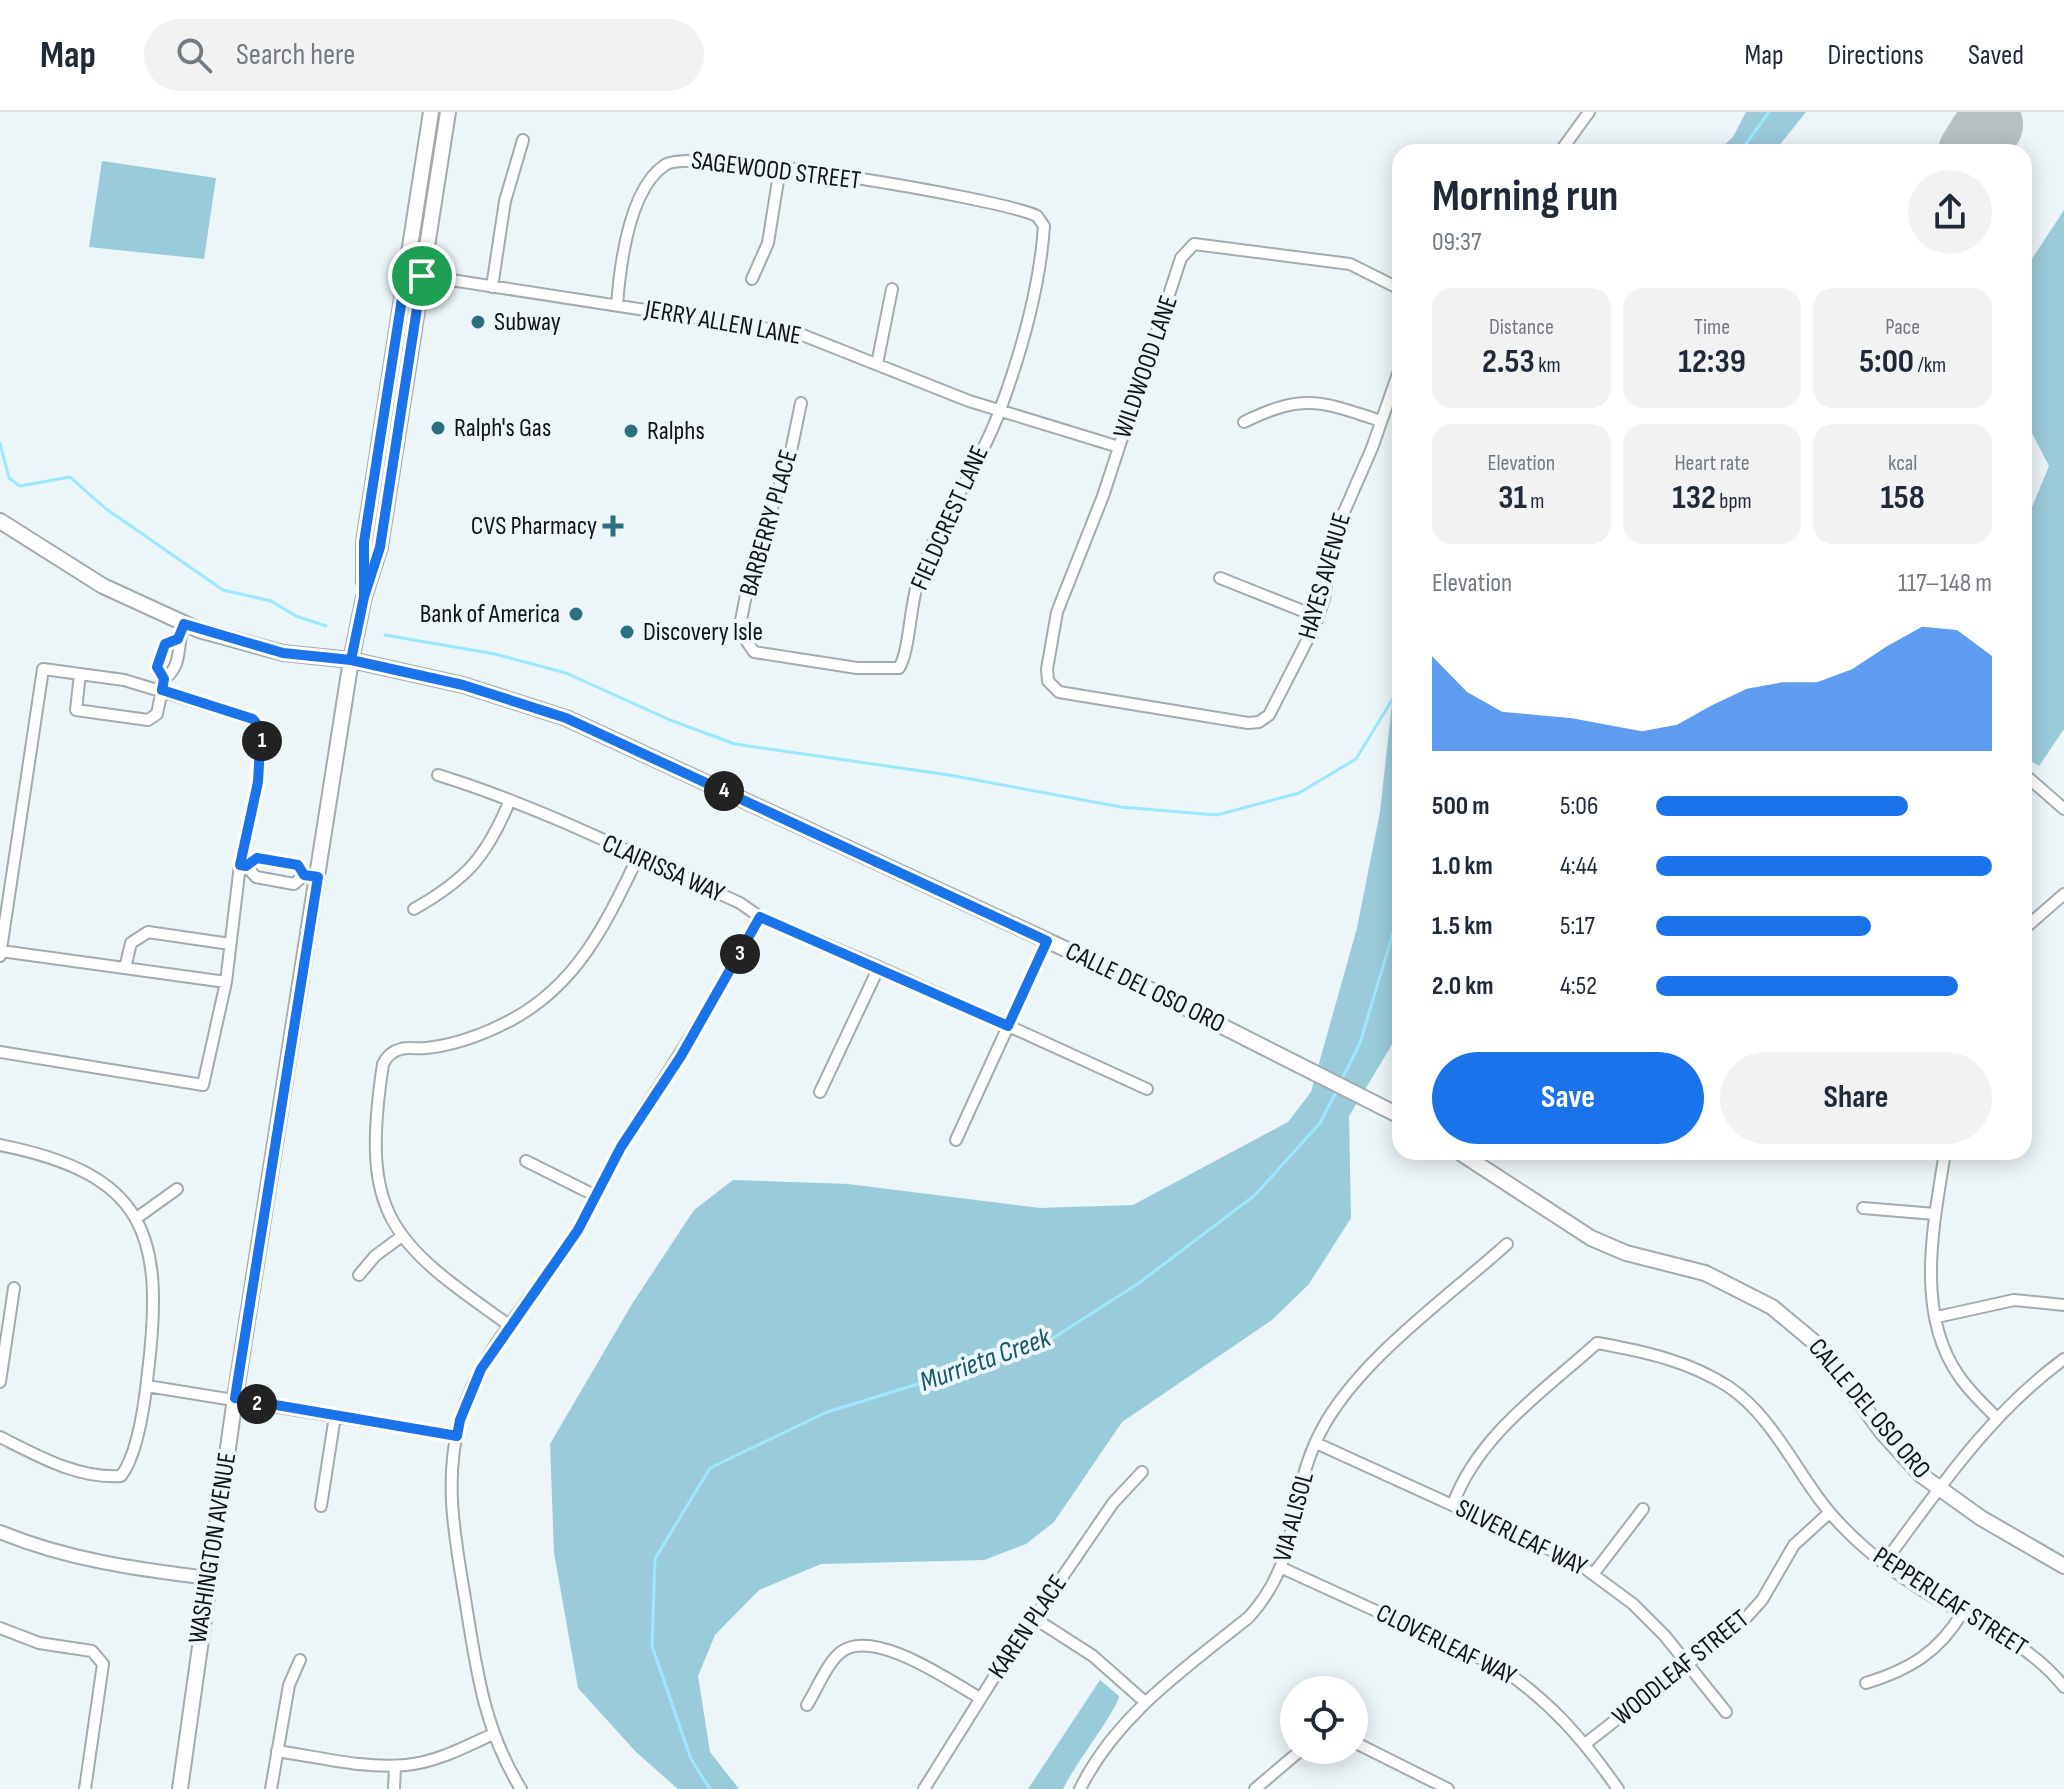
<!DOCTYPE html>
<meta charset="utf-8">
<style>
body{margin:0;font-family:"Sofia Sans Condensed",sans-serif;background:#f2f2f3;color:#1f2937;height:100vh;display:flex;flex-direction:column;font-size:30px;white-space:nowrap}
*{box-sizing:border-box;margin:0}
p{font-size:26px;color:#747a83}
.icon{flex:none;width:44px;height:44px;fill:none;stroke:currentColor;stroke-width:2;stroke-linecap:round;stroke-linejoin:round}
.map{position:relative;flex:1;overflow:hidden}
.details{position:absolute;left:1392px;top:32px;width:640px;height:1016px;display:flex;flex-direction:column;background:#fff;border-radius:24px;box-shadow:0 4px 20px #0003}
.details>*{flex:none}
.fabs{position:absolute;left:1280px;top:1564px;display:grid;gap:16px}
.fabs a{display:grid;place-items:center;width:88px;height:88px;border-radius:50%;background:#fff;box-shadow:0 4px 20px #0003;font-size:40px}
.pin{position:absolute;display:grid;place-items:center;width:68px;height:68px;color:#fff;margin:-34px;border:4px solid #fff;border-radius:50%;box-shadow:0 2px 8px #0007}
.km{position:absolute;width:40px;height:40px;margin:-20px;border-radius:50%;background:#222;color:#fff;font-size:22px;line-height:40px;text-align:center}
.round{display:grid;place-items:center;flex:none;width:84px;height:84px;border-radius:42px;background:#f2f2f3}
.overview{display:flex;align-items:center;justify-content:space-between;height:136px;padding:0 40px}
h1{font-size:44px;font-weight:700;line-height:60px}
.figures{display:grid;grid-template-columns:repeat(3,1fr);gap:12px;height:136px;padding:8px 40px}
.figures div{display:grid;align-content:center;border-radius:20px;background:#f2f2f3;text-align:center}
.figures b{font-size:34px;font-weight:700}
.figures small{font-size:22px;font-weight:400}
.figures p{font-size:22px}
.chart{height:224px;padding:16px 40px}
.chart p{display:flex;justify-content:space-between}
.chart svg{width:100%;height:144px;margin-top:8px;fill:#1a73e8;opacity:.7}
.primary-button{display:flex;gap:16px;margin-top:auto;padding:16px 40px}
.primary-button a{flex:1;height:92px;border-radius:48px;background:#1a73e8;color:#fff;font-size:32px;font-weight:700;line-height:92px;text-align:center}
.primary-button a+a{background:#f2f2f3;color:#1f2937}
ul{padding:0 40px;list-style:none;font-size:26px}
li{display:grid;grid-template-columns:128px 96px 1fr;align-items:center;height:60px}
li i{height:20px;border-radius:10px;background:#1a73e8}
header{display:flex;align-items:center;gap:48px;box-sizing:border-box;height:112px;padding:0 40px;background:#fff;border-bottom:2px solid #e0e1e3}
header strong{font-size:38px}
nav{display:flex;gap:44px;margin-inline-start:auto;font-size:28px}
.search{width:560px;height:72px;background:#f2f2f3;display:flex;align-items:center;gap:20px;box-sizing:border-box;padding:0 28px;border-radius:44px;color:#747a83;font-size:30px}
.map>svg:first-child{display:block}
.green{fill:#9acbd9}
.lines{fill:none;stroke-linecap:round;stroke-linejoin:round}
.stream{stroke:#9ce8fd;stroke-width:3}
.runway{stroke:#b8bfc2;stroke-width:68}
.minor-casing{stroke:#a2abad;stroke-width:14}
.tertiary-casing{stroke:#a2abad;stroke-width:16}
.secondary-casing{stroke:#a2abad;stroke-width:18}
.minor{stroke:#fff;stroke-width:10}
.tertiary{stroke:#fff;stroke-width:12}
.secondary{stroke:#fff;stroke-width:14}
.route-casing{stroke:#fff;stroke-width:16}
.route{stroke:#1a73e8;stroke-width:10}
.poi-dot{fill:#2c7080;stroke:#ecf5f8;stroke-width:3}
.labels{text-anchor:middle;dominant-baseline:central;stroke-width:8;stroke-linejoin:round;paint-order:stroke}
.street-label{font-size:26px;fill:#111415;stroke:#ecf5f8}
.poi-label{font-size:26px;fill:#111415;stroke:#ecf5f8;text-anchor:start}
.water-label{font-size:28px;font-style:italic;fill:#165564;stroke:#ecf5f8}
</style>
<header>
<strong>Map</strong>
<div class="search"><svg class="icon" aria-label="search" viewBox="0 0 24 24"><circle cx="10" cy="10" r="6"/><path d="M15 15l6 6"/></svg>Search here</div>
<nav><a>Map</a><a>Directions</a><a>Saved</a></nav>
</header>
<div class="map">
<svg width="2064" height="1677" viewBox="0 0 2064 1677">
<rect width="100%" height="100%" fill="#ecf5f8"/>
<!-- green -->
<path class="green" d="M1746,0h60l-32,40h-57l16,-15z
M102,49l114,17 -12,81 -115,-12z
M2064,98v519l-25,37 -15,-9v-240l8,-10 17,-41 -25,-48v-147z
M1400,520v394l-4,12 -47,78 2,102 -42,66 -37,36 -150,102 -68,100 -28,22 -42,16 -163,4 -62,26 -44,45 -17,41 12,76 29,37h-61l-42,-37 -58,-64 -24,-135 -4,-109 82,-140 62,-94 39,-30 115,4 192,24 93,-3 155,-83 23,-30 46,-164 23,-116z
M1100,1568l19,16c-1,13 -46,71 -56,93h-35z"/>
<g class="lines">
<!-- stream -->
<path class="stream" d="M1740,40l29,-40
M0,331l9,35 11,8 50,-9 35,31 118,82 48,11 25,15 30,10
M385,523l110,19 71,19 104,47 65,24 214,31 172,32 96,8 82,-22 57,-34 44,-72
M1341,969l19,-38 40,-133
M710,1677l-19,-30 -39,-113 3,-87 55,-91 117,-56 212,-65 100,-64 116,-88 65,-72 18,-35"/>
<!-- runway -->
<path class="runway" d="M1972,40l17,-27"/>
<!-- minor casing -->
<g class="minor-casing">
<path id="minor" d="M1560,40l29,-40
M406,161l394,61 169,67 150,46
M752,167l16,-36 12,-75
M492,175l13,-86 18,-61
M1400,177l-50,-25 -156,-20 -13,14 -78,238 -46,116 -10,57 1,12 11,11 189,31 11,-1 10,-7 46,-90 9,-26 10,-64 38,-87 28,-80
M617,193c3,-39 12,-116 48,-140 27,-19 334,33 372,51l7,10c-4,60 -23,127 -44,184 -21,57 -59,107 -80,164 -10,26 -10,77 -21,94h-42l-103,-16 -15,-22 13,-65 38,-109 11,-53
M877,252l15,-75
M1244,310c60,-29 76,-21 137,-1
M1220,466l98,39
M80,562l-4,36 72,10 9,-6 7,-35 -7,-12 8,-23 13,-5
M164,567c20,-14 12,-35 20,-55
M2024,662l40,35
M438,663c104,32 203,83 302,128l20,14 119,50 268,122
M240,753l6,1 10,11 38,7 10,-9 14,2
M246,754l11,-8 41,7 6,10
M414,797c53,-30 73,-53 96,-109
M2024,817l40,-35
M1,839l225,31
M0,844l43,-287 81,11 129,39 8,10 -3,53 -18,83 -14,117 -23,103 -203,-33
M125,856l6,-25 17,-11 82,12
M820,980l59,-125
M956,1028l91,-199
M0,1033c145,29 165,88 148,227 -3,29 -10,82 -27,104 -43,3 -83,-20 -121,-39
M1945,1040c-11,71 -31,160 14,224 10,15 24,28 37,41
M1563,1041l1,-1
M526,1049l70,35
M1863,1096l72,6
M138,1105l39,-28
M359,1163l16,-19 27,-20
M1937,1205l77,-17 50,5
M509,1213c-120,-84 -149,-109 -126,-261 4,-8 9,-13 18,-15 8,-2 17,0 25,-1 29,-3 61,-15 87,-29 66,-36 94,-98 125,-162
M0,1270l14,-94
M147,1274l310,50
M1316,1331l259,118 58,43 32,32 61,76
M1453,1392c26,-70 91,-113 144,-161 46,8 92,18 132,44 50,34 72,99 115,141 25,26 55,48 86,67 48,28 99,48 134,92
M321,1394l14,-90
M1884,1451c55,-74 105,-149 180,-204
M1282,1456l217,99c50,33 85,73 119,122
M1594,1461l49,-64
M1034,1506l59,38 52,46
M0,1516l39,15 53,8 11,13 -18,125
M1866,1571c43,-13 73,-31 96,-70
M807,1593c10,-16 20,-42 34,-53 33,-25 110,30 139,46
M1354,1630l94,47
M1585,1632l158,-123 19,-21 32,-55 35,-32
M277,1639c42,6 87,18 129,14 31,-3 59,-18 87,-31
M271,1677l18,-104 11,-25
M394,1677l1,-23
M521,1677c-35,-56 -44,-114 -54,-178 -10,-64 -25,-126 -7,-191 20,-73 79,-127 118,-190 17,-27 27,-58 44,-85 48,-76 96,-149 138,-228
M924,1677l72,-115 117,-171 29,-31
M1080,1677c37,-75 106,-121 169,-172 55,-61 37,-120 72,-186 37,-71 126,-133 186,-187
M1255,1677l46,-39"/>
</g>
<!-- tertiary casing -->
<g class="tertiary-casing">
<path id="tertiary" d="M0,1420c68,28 136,37 208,46"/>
</g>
<!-- secondary casing -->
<g class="secondary-casing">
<path id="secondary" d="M0,409l103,65 96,44 84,23 68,7 112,25 103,33 547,253 287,145
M364,470v-40l67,-430
M1459,1040l132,86 35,15 79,20 67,34 48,40 62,85 39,43 60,43 83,48
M180,1677l55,-391 116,-738 13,-63 16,-50 68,-435"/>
</g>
<!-- minor -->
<use href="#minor" class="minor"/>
<!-- tertiary -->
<use href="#tertiary" class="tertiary"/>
<!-- secondary -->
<use href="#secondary" class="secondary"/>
</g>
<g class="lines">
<!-- route casing -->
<g class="route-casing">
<path id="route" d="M422,164l-42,271 -16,50 -13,63 -68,-7 -99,-29 -6,15 -13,5 -8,23 7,12 -2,11 91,29 8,10 -3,53 -18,83 6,1 11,-8 41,7 6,10 14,2 -83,521 222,38 3,-16 21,-51 97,-139 43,-83 60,-91 79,-139 248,109 39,-85 -481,-223 -103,-33 -112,-25 13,-63v-55l42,-269 16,3"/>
</g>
<!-- route -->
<use href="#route" class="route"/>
</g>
<!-- markers -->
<g class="poi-dot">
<circle cx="478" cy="210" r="8"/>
<circle cx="438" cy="316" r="8"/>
<circle cx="631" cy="319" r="8"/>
<path d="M609 402h8v8h8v8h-8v8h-8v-8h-8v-8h8z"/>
<circle cx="576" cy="502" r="8"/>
<circle cx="627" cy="520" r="8"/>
</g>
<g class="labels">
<!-- street labels -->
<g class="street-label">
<text transform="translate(776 59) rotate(7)">SAGEWOOD STREET</text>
<text transform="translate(723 211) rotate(10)">JERRY ALLEN LANE</text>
<text transform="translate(1146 255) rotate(-71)">WILDWOOD LANE</text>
<text transform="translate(950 406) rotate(-66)">FIELDCREST LANE</text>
<text transform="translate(769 411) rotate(-74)">BARBERRY PLACE</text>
<text transform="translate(1325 464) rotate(-74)">HAYES AVENUE</text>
<text transform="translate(663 757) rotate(24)">CLAIRISSA WAY</text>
<text transform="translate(1145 876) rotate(26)">CALLE DEL OSO ORO</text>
<text transform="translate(1869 1297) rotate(50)">CALLE DEL OSO ORO</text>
<text transform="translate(1294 1405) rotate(-75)">VIA ALISOL</text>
<text transform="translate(1521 1426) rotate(26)">SILVERLEAF WAY</text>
<text transform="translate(213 1436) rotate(-81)">WASHINGTON AVENUE</text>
<text transform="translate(1950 1490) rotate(33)">PEPPERLEAF STREET</text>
<text transform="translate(1028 1515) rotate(-56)">KAREN PLACE</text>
<text transform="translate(1446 1533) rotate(26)">CLOVERLEAF WAY</text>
<text transform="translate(1681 1556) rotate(-39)">WOODLEAF STREET</text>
</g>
<!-- poi labels -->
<g class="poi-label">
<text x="494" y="210">Subway</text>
<text x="454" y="316">Ralph's Gas</text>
<text x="647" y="319">Ralphs</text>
<text x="597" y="414" text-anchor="end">CVS Pharmacy</text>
<text x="560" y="502" text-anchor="end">Bank of America</text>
<text x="643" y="520">Discovery Isle</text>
</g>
<!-- water labels -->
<g class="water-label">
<text transform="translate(985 1248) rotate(-20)">Murrieta Creek</text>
</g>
</g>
</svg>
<div class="fabs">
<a><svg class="icon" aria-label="locate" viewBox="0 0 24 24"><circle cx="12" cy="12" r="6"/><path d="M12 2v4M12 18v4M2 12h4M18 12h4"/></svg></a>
</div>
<div class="pin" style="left:422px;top:164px;background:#1e9e55"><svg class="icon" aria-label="arrive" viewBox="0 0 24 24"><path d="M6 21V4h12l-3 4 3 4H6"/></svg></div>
<b class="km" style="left:262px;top:629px">1</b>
<b class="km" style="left:257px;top:1292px">2</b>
<b class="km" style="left:740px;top:842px">3</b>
<b class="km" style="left:724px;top:679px">4</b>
<section class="details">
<div class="overview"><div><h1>Morning run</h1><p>09:37</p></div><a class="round"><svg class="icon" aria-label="share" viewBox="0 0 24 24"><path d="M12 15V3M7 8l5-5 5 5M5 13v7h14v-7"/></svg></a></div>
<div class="figures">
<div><p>Distance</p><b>2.53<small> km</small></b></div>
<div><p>Time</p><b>12:39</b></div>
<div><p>Pace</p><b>5:00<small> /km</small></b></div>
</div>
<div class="figures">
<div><p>Elevation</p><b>31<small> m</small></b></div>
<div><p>Heart rate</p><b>132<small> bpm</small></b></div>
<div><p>kcal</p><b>158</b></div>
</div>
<div class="chart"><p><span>Elevation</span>117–148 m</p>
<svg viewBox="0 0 160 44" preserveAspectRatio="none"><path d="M0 44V15L10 26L20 32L30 33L40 34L50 36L60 38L70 36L80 30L90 25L100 23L110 23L120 19L130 12L140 6L150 7L160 15V44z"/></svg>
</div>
<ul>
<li><b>500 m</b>5:06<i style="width:75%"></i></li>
<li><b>1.0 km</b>4:44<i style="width:100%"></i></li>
<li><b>1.5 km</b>5:17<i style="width:64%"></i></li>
<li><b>2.0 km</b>4:52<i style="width:90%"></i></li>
</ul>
<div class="primary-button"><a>Save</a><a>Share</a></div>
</section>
</div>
